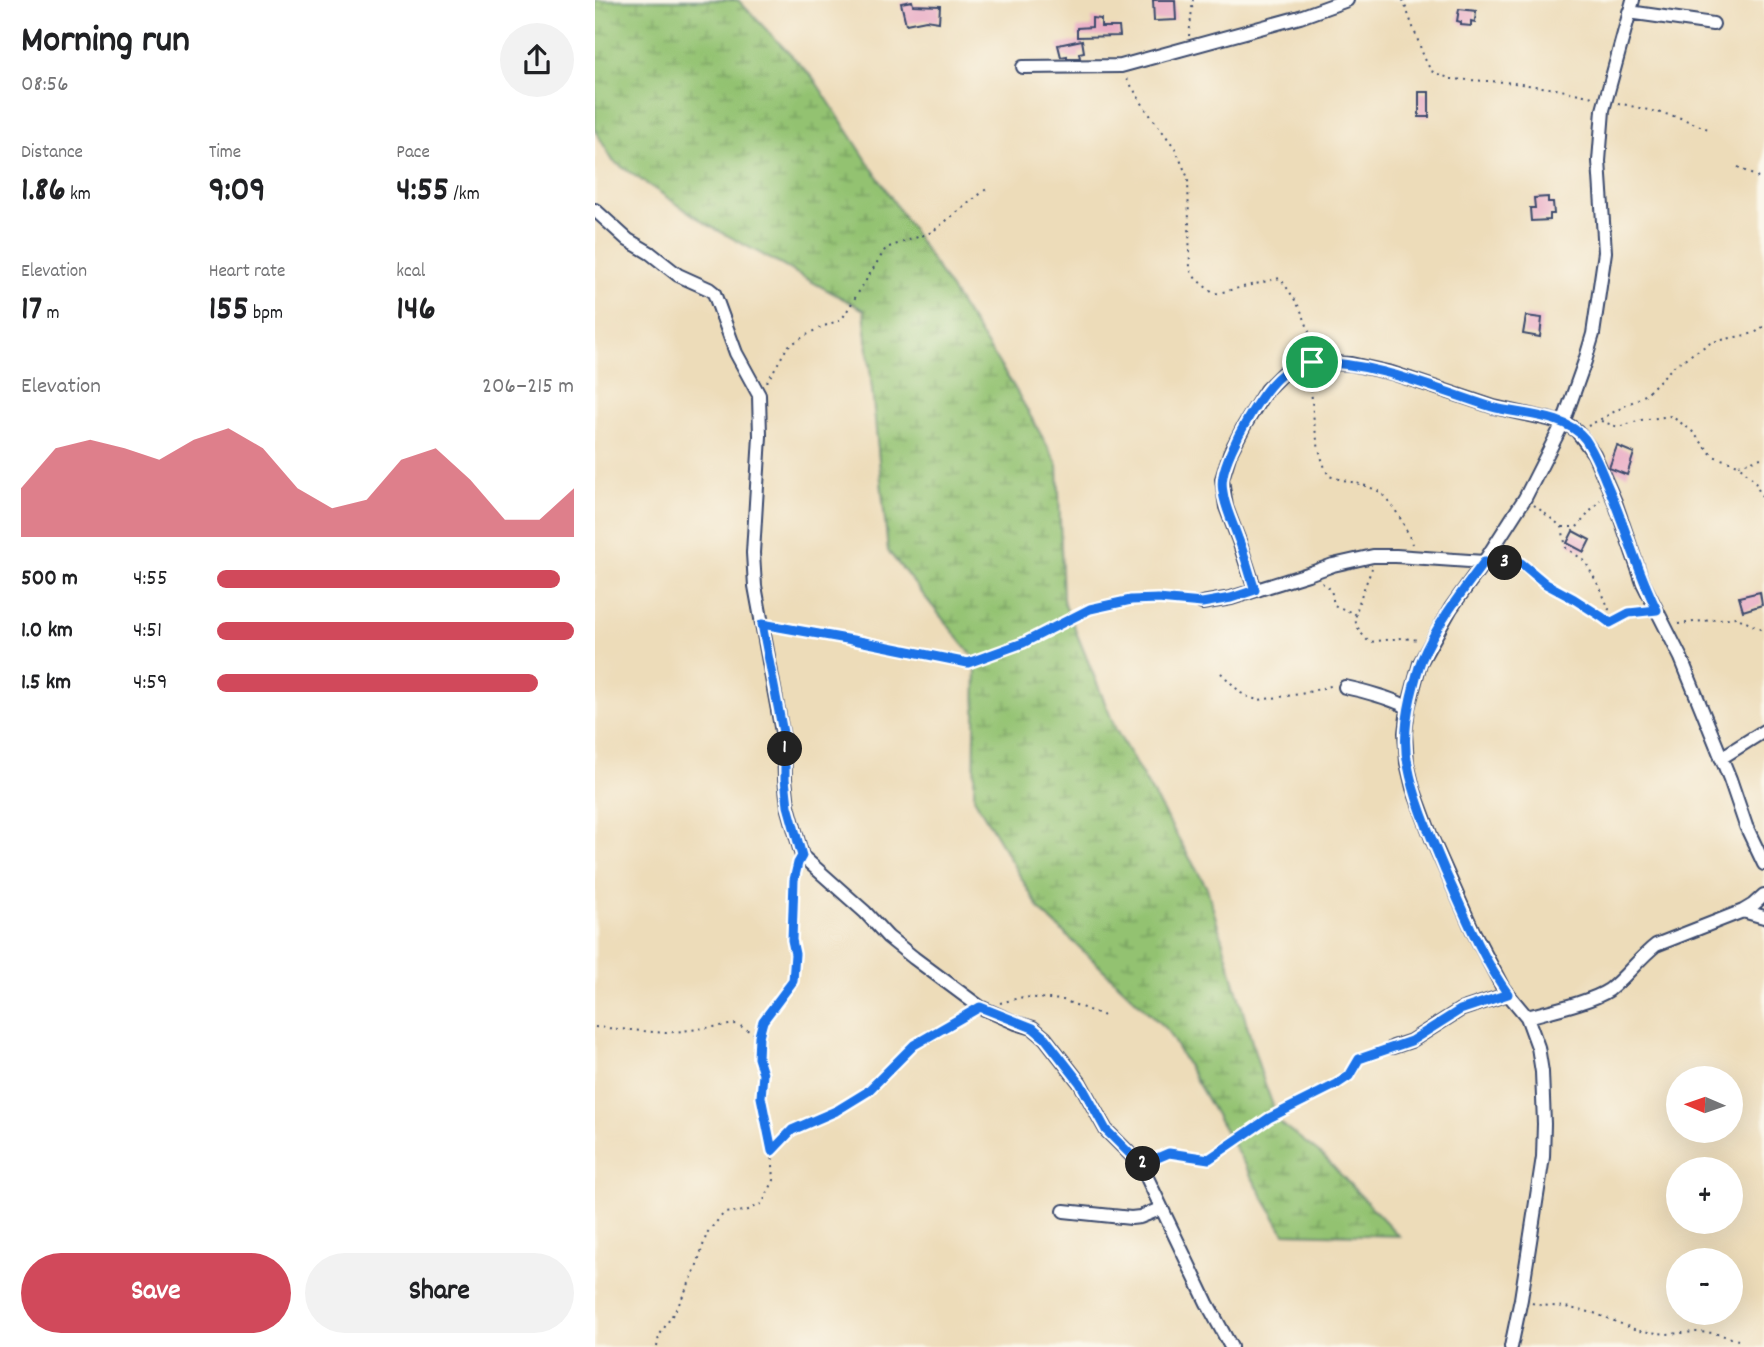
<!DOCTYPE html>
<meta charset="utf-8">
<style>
body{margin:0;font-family:Dekko,sans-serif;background:#f2f2f2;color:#202124;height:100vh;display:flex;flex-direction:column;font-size:26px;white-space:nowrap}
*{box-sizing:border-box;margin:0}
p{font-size:23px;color:#757577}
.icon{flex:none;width:38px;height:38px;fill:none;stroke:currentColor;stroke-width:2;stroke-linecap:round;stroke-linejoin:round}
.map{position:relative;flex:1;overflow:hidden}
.panel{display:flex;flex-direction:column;background:#fff;width:595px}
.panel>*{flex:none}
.needle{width:46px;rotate:272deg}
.controls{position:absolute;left:1071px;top:1066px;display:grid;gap:14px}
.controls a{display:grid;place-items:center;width:77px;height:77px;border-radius:50%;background:#fff;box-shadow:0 7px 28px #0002;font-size:35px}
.pin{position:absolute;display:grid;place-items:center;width:60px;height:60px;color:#fff;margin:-30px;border:4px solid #fff;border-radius:50%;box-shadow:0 2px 7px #0007}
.km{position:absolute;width:35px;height:35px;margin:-18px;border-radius:50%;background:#222;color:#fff;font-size:19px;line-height:35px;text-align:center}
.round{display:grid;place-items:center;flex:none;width:74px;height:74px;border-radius:37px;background:#f2f2f2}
.overview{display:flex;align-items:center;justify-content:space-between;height:119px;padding:0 21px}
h1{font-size:38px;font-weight:700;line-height:52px}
.metrics{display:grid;grid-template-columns:repeat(3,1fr);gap:10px;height:119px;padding:7px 21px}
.metrics div{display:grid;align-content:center}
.metrics b{font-size:35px;font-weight:700}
.metrics small{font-size:19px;font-weight:400}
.metrics p{font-size:19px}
.chart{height:196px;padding:14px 21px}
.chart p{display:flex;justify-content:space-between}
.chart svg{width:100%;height:126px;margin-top:7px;fill:#d1495b;opacity:.7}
.button{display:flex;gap:14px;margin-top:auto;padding:14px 21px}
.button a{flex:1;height:80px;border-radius:42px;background:#d1495b;color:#fff;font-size:28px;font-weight:700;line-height:80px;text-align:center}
.button a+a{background:#f2f2f2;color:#202124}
ul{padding:0 21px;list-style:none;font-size:23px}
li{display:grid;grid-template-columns:112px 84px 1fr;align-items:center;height:52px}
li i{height:18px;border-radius:9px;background:#d1495b}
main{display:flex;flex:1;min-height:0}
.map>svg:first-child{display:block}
.wetland{fill:url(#wetland-marsh);stroke:#577868;stroke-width:2}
.building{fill:#e9abc4}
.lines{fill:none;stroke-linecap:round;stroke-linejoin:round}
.street-casing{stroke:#3a496c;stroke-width:16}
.path{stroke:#3a496c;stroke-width:2;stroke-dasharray:2 5;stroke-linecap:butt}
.street{stroke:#fff;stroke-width:12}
.route-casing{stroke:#fff;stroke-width:14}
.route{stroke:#1a73e8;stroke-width:9}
</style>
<main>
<section class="panel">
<div class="overview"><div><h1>Morning run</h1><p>08:56</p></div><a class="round"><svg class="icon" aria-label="share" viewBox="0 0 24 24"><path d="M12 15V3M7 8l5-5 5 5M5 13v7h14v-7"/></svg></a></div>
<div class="metrics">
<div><p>Distance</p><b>1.86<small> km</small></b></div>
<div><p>Time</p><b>9:09</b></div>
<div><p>Pace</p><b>4:55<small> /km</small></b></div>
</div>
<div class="metrics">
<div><p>Elevation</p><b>17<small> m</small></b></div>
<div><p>Heart rate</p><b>155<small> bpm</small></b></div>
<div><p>kcal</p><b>146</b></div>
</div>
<div class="chart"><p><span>Elevation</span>206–215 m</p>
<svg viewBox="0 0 160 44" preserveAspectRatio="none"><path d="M0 44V27L10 13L20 10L30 13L40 17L50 10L60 6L70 13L80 27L90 34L100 31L110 17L120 13L130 24L140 38L150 38L160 27V44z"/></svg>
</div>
<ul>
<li><b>500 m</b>4:55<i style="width:96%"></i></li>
<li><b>1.0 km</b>4:51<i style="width:100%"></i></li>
<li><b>1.5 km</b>4:59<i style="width:90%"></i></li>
</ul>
<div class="button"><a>Save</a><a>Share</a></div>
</section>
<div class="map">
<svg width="1169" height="1347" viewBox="0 0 1169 1347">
<defs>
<pattern id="wetland-marsh" width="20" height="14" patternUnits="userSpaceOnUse" patternTransform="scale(1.75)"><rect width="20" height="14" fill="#93c271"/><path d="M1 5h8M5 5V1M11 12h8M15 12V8" fill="none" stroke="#779e60"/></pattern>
</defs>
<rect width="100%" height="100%" fill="#fbf7ec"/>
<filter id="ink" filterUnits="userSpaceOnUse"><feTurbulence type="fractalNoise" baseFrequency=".0143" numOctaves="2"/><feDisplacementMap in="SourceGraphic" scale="14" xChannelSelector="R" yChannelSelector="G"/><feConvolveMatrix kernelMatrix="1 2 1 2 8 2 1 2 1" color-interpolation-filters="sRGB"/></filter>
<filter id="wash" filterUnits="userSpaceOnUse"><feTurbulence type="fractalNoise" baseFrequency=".00686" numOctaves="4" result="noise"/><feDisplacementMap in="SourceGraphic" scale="28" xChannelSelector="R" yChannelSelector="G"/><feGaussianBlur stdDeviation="1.57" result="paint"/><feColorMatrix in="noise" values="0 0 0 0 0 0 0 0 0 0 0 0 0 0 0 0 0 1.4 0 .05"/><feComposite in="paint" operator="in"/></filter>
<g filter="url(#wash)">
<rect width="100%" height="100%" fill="#eddcb9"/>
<!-- wetland -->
<path class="wetland" d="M0,0h143l76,79 199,306 45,80 5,135 53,130 91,158 54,185 18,49 44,34 76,80 -115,-3 -117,-203 -127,-120 -66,-112 2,-138 -88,-109 -24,-241 -156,-85 -95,-64 -18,-31z"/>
<g id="blocks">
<!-- building -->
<path class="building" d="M558,0h22l1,20 -22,1z
M317,1l1,4 27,1 -1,16 -13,-2 -20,4 -5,-21z
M864,9l17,2 -1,11 -4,-1v5l-10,-1v-3l-4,-1z
M497,18l9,1v8h18l1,9 -43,1v-9l15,-1z
M487,40l2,12 -5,1 1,5h-13v-2l-6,1 -3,-12z
M824,92h10v25h-10z
M953,197v5h5l1,12h-4v6l-19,1 -1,-13h5l-1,-10z
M931,316l16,2 -2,19 -17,-3z
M1022,446l17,7 -7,22 -18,-7z
M978,531l17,9 -6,12 -17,-9z
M1165,592l2,13 -19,6 -4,-14z"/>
</g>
</g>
<g filter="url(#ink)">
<use href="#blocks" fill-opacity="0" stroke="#3a496c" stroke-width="2"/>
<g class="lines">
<!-- street casing -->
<g class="street-casing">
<path id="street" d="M1034,12l84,12
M428,67l98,-1 179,-49 47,-17
M0,210l33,30 22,13 28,22 31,14 5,4 22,60 23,42 1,41 -7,117 2,33 29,157 1,36 3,27 14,50 63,56 23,25 26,21 66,49 36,16 17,5 12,10 35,45 26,47 35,35 66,138 24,44
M660,590l-16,-49 -13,-34 -4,-28 8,-26 14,-27 22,-36 19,-19 27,-9 39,2 41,9 102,34 54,12 22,7 7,5 17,23 21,48 28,81 38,75 49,121 16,47 18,38
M607,603l29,-5 77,-24 25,-9 40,-9h23l88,6
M750,687c15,3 53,13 63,21
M1126,758l43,-27
M1148,911l21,6
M932,1017c22,-6 64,-15 82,-27 17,-13 30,-32 47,-45l87,-34 10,-6 11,-10
M798,1047l18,-6 49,-31 48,-16
M469,1211l67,7 9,-1 20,-8
M916,1347l10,-48 22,-142 1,-33 -2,-52 -4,-25 -11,-30 -24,-29 -30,-57 -41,-92 -19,-51 -6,-25 -2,-30 3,-25 12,-45 31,-55 33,-46 41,-64 38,-75 22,-62 8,-27 12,-82 -6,-91 4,-51 30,-110"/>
</g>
<!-- path -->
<path class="path" d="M808,0l21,57 7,14 20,8 55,3 50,7 37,8
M594,36l4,-36
M532,79l20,32 28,37 13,30 2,92 6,9 18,15 66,-16c17,24 28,40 32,70
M1023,103l60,14 30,12
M1143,167l20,11 6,1
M716,375c0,28 4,76 18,101 11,4 22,5 33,9 5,1 12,4 16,6 14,10 29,37 34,53
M172,382l21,-36 29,-17 25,-10 44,-71 46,-16 57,-45
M1006,421l17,6 23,-7 30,-4 20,14 22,26 25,9 16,15 10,22
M993,426l57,-31 31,-31 36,-22 43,-9 9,-7
M1144,465l25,-8
M939,505l28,22 4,21 19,13 16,29 8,19 -5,6
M968,527h14l23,-27
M904,563h22l25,21 28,15 36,24 18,-10 15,-1
M777,568c-4,12 -19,43 -16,55 2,7 8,14 13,19l33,-4 17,2
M727,583l9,6 3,16 21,9
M1083,624l58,-7 28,14
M179,627l90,15 104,21 55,-20 67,-34 41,-9 27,-1 32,3
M626,673l20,20 9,5 8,2 43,-6 33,-9
M405,1003l23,-6 40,3 41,16
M0,1027l71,6 71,-9 21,12
M177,1151l20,-21 44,-19 31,-19 47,-47 55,-31
M559,1159l15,-6 40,6 60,-41 68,-34 12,-8 10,-17 23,-8
M937,1303l6,2 27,2 29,6 45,18 28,3 30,-2 17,1 24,7
M62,1347l2,-11 19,-30 17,-35 12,-38 17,-20 22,-2 16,-7 12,-24 -2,-29 -11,-54 2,-23 -5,-16 1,-22 4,-15 14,-16 16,-25 2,-26 -3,-14 1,-39 1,-21 3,-13"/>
<!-- street -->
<use href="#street" class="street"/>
</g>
</g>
<g class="lines" filter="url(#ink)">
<!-- route casing -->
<g class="route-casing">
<path id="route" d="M717,362c64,0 120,26 180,45 28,8 74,7 93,32 9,13 15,28 21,43 19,42 30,87 51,128l-28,3 -19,10 -8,-6 -28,-18 -28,-15 -25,-21 -37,-1c-23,31 -48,63 -63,99 -4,11 -7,24 -10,36 -5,22 -8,46 -3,68 7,37 23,72 37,106 18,40 37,87 63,123l-48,16 -49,31 -52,18 -10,17 -12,8 -68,34 -60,41 -40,-6 -28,12 -35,-35 -26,-47 -35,-45 -12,-10 -53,-21 -66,38 -47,47 -31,19 -44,19 -20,21 -11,-54 2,-23 -5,-16 1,-22 4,-15 30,-40 2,-27 -3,-14 2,-60 4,-17 4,-7 -14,-50 -3,-27v-36l-23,-119 102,18 104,21 55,-20 67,-34 41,-9 27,-1 44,4 29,-5 24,-8c-6,-17 -10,-35 -17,-52 -5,-15 -13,-30 -15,-46 -1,-5 -1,-11 0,-16 4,-25 41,-93 64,-105 7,-4 17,-6 25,-9z"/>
</g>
<!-- route -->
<use href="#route" class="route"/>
</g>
</svg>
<div class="controls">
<a><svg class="needle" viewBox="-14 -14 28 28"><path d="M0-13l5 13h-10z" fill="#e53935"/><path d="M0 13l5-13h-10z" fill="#757577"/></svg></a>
<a>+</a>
<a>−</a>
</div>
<div class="pin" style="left:717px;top:362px;background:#1e9e55"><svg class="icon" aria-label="arrive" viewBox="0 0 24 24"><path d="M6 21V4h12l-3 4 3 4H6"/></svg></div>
<b class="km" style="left:190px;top:749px">1</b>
<b class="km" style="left:548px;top:1164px">2</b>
<b class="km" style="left:910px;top:563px">3</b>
</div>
</main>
